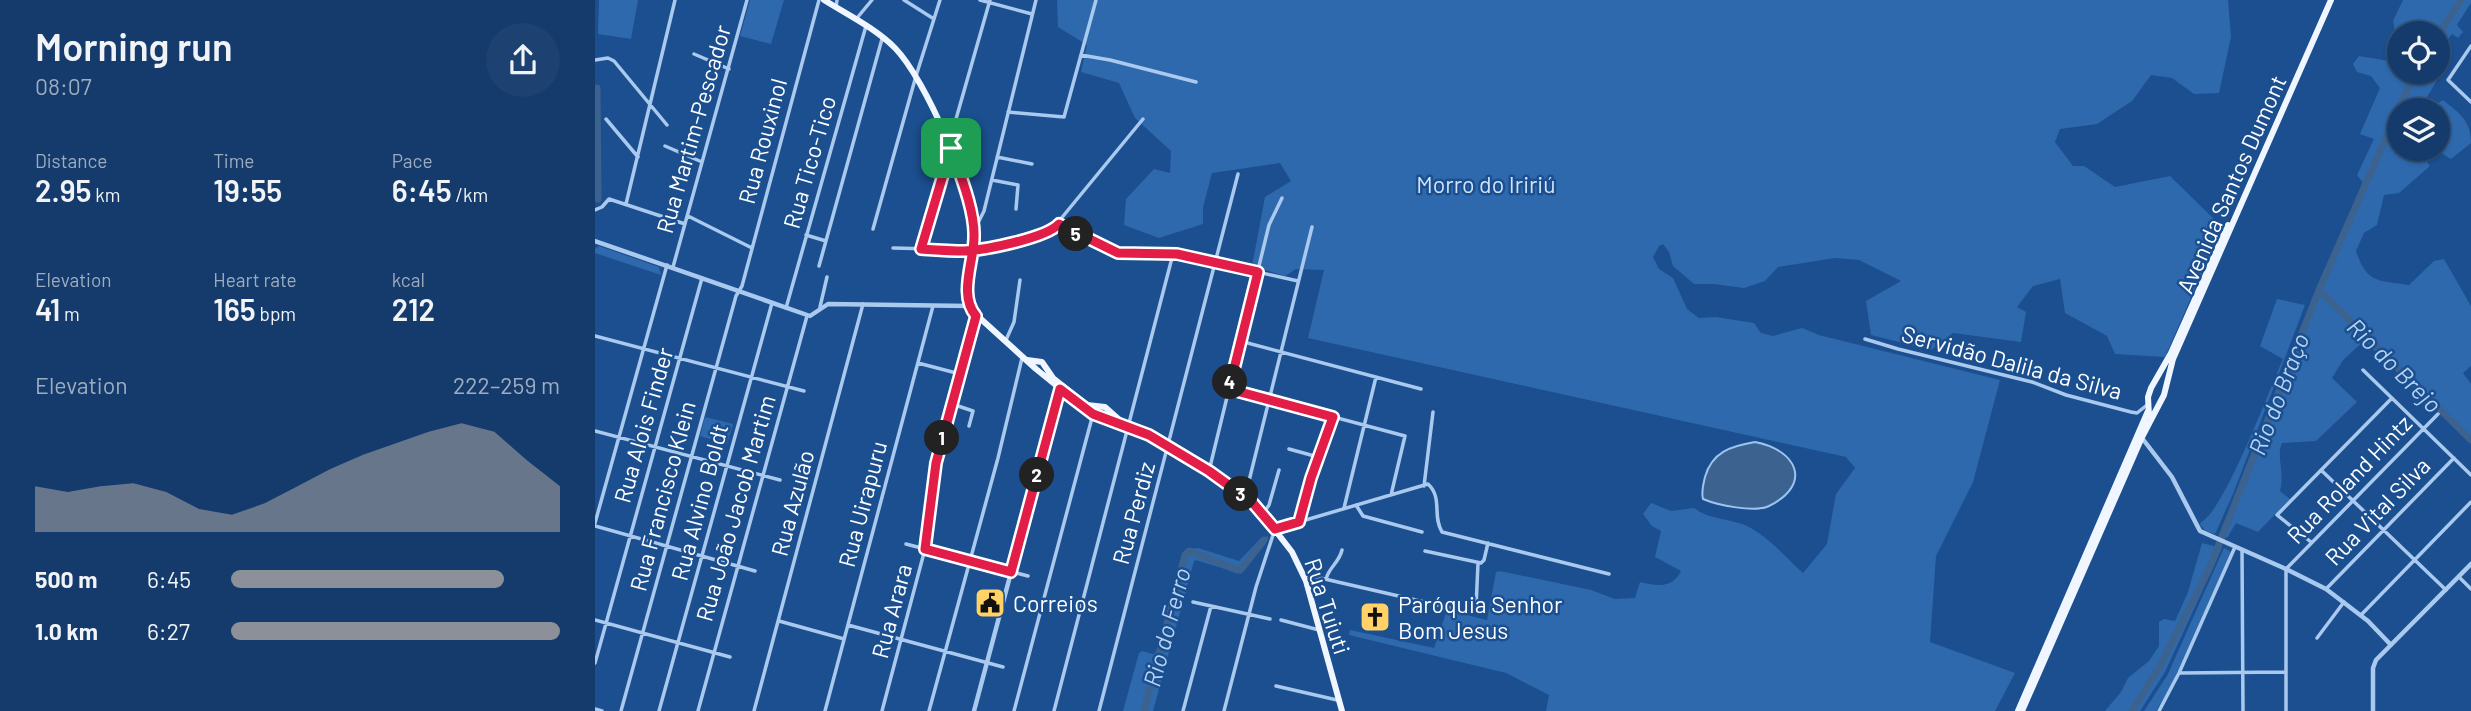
<!DOCTYPE html>
<meta charset="utf-8">
<style>
body{margin:0;font-family:Barlow,sans-serif;background:#1d4271;color:#f1f3f6;height:100vh;display:flex;flex-direction:column;font-size:26px;white-space:nowrap}
*{box-sizing:border-box;margin:0}
p{font-size:23px;color:#9dadc1}
.icon{flex:none;width:38px;height:38px;fill:none;stroke:currentColor;stroke-width:2;stroke-linecap:round;stroke-linejoin:round}
.map{position:relative;flex:1;overflow:hidden}
.drawer{display:flex;flex-direction:column;background:#143b6b;width:595px}
.drawer>*{flex:none}
.buttons{position:absolute;left:1792px;top:21px;display:grid;gap:14px}
.buttons a{display:grid;place-items:center;width:63px;height:63px;border-radius:50%;background:#143b6b;box-shadow:0 2px 5px #0004,0 0 0 2px #33557e;font-size:35px}
.pin{position:absolute;display:grid;place-items:center;width:60px;height:60px;color:#fff;margin:-30px;border-radius:14px;box-shadow:0 4px 10px #0006}
.km{position:absolute;width:35px;height:35px;margin:-18px;border-radius:50%;background:#222;color:#fff;font-size:19px;line-height:35px;text-align:center}
.round{display:grid;place-items:center;flex:none;width:74px;height:74px;border-radius:37px;background:#1d4271}
.head{display:flex;align-items:center;justify-content:space-between;height:119px;padding:0 35px}
h1{font-size:38px;font-weight:600;line-height:52px}
.figures{display:grid;grid-template-columns:repeat(3,1fr);gap:10px;height:119px;padding:7px 35px}
.figures div{display:grid;align-content:center}
.figures b{font-size:30px;font-weight:600}
.figures small{font-size:19px;font-weight:400}
.figures p{font-size:19px}
.chart{height:196px;padding:14px 35px}
.chart p{display:flex;justify-content:space-between}
.chart svg{width:100%;height:126px;margin-top:7px;fill:#8c9099;opacity:.7}
ul{padding:0 35px;list-style:none;font-size:23px}
li{display:grid;grid-template-columns:112px 84px 1fr;align-items:center;height:52px}
li i{height:18px;border-radius:9px;background:#8c9099}
main{display:flex;flex:1;min-height:0}
.map>svg:first-child{display:block}
.green{fill:#2e69ad;fill-rule:evenodd}
.water{fill:#3c6290;stroke:#9cc4f0;stroke-width:2}
.lines{fill:none;stroke-linecap:round;stroke-linejoin:round}
.river{stroke:#3c6290;stroke-width:7}
.minor{stroke:#a9c9ee;stroke-width:3.5}
.tertiary{stroke:#a9c9ee;stroke-width:4.5}
.primary{stroke:#f0f6ff;stroke-width:6}
.route-casing{stroke:#fff;stroke-width:14}
.route{stroke:#e11d48;stroke-width:9}
.labels{text-anchor:middle;dominant-baseline:central;stroke-width:5;stroke-linejoin:round;paint-order:stroke}
.street-label{font-size:23px;fill:#fff;stroke:#1b4f8f}
.park-label{font-size:23px;fill:#cfe3fa;stroke:#1b4f8f}
.poi-label{font-size:23px;fill:#fff;stroke:#1b4f8f;text-anchor:start}
.water-label{font-size:24px;font-style:italic;fill:#b5d3f5;stroke:#1b4f8f}
</style>
<main>
<section class="drawer">
<div class="head"><div><h1>Morning run</h1><p>08:07</p></div><a class="round"><svg class="icon" aria-label="share" viewBox="0 0 24 24"><path d="M12 15V3M7 8l5-5 5 5M5 13v7h14v-7"/></svg></a></div>
<div class="figures">
<div><p>Distance</p><b>2.95<small> km</small></b></div>
<div><p>Time</p><b>19:55</b></div>
<div><p>Pace</p><b>6:45<small> /km</small></b></div>
</div>
<div class="figures">
<div><p>Elevation</p><b>41<small> m</small></b></div>
<div><p>Heart rate</p><b>165<small> bpm</small></b></div>
<div><p>kcal</p><b>212</b></div>
</div>
<div class="chart"><p><span>Elevation</span>222–259 m</p>
<svg viewBox="0 0 160 44" preserveAspectRatio="none"><path d="M0 44V28L10 30L20 28L30 27L40 30L50 36L60 38L70 34L80 28L90 22L100 17L110 13L120 9L130 6L140 9L150 19L160 28V44z"/></svg>
</div>
<ul>
<li><b>500 m</b>6:45<i style="width:83%"></i></li>
<li><b>1.0 km</b>6:27<i style="width:100%"></i></li>
</ul>
</section>
<div class="map">
<svg width="1876" height="711" viewBox="0 0 1876 711">
<rect width="100%" height="100%" fill="#1b4f8f"/>
<!-- green -->
<path class="green" d="M4,0h39l-7,39 -33,-5z
M155,0h34l-13,44 -31,-8z
M462,0h1171l3,37 -12,56 -25,1 -22,-16 -21,-3 -19,26 -35,23 -37,5 -5,13 18,24h11l31,21 55,-11 52,51 -57,130 -50,-3 -8,-18 -42,-23 -5,-34 -27,7 -16,21 9,5 -5,30 -68,-9 -22,17 -60,-15 -5,-34 35,-20 -42,-21 -24,-2 -57,9 -13,14 -21,7 -30,-4h-20l-21,-18 -4,-14 -6,-8 -4,2 -6,11 6,12 14,9 14,31 12,9 17,-1 38,6 7,10 12,3 29,-8 17,7 181,45 -27,102 -37,74 -6,86 85,31 -20,38h-449l3,-16 -43,-22 -157,-38 1,-5 84,18 13,-38 40,10 9,-48 4,-1 91,19 24,9 20,-1 5,-16c17,4 32,7 41,-11l-26,-14 6,-26 -9,-5 -9,-12 8,-11 20,8 23,-3c16,12 35,10 53,18 22,11 38,31 56,47l24,-29 9,-50 19,-26 -9,-11 -538,-119 16,-68 -28,-1 -11,7 -33,-10 13,-69 26,-16 -11,-18 -68,10 -9,34v17l-44,14 -35,-13 2,-26 28,-30 16,4 1,-22 -36,-33 -16,-35 -38,-11 6,-27 -29,-18z
M1808,0h68v3l-14,22 6,7 -5,6 -6,-4 -10,13 6,17c-12,15 -18,31 -30,46h-19v39h18l13,17 -31,27 -15,2 -7,30 -13,8 -8,18c11,33 22,29 53,34l25,-24 10,-2 27,47v60l-8,7 8,11v58l-107,-101 -21,19 -11,18 25,24 -41,39 -34,2c-6,13 3,30 -2,48l10,8 -32,33 -22,-9 -9,15 -4,-2 6,-16 95,-235 43,-97 -10,-13 17,-36 -14,-5 20,-46 -9,-12 -14,-4 -4,-8 6,-8 37,6 2,-17 -5,-24zM1804,33h39v39h-39z
M1848,100c16,13 28,20 28,43l-20,16 -16,-10h3v-39h-12z
M4,246l60,21 2,8 -66,-22v-4z
M1682,299l28,6 -72,189 -18,40 -9,-3 -6,-6 1,-3c23,-10 69,-134 82,-163l-23,-13z
M110,417l28,7 -6,20 -27,-8z
M673,536v3l-27,35 -45,-14 -2,1 -41,150h-30l16,-58 3,-2 11,3 5,-3 27,-101 13,-2 41,13 21,-22z
M1607,543l20,5 -57,124 -25,39h-35l16,-19 7,-14 21,-17 10,-15v-24l5,-3 11,2 13,-29z
M1629,548l7,4 -60,134 -15,25h-12l24,-37z"/>
<!-- water -->
<path class="water" d="M1160,442c42,8 58,42 14,64 -14,7 -52,-1 -66,-7 -2,-8 0,-14 2,-22 7,-25 26,-31 50,-35z"/>
<g class="lines">
<!-- river -->
<path class="river" d="M1843,35l23,-35
M2,88l1,111
M1724,290l152,150
M549,711l41,-156 4,-4 4,1 44,18 5,-2 22,-28
M1537,711l28,-45 50,-99 109,-277 96,-218"/>
<!-- minor -->
<path class="minor" d="M309,0l30,19
M385,0l52,14
M241,7l1,-7
M262,18l15,-18
M1876,46l-23,34 23,22
M99,54l35,15
M486,55l29,5 86,22
M0,60l13,-2 6,3 53,64
M413,112l56,5 32,-117
M11,119l32,38
M353,137l6,-11 36,-126
M70,146l37,16
M402,157l35,7
M397,180l26,5 -2,24
M31,204l49,-204
M0,210l7,-3 7,-8 76,25
M93,216l64,32
M464,224l59,29 64,2 116,26
M381,227l8,-16 52,-211
M278,229l43,-153 24,-76
M211,235l20,6
M298,248l80,2 77,-18 93,-113
M326,249l29,-99
M224,266l63,-227
M78,267l74,-267
M225,307l7,-30
M191,308l80,-282
M0,336l209,55
M1270,339l33,10 134,33 34,13 65,17 6,1 10,-8
M411,340l8,-18 6,-42
M645,341l181,48
M323,363l42,11
M1768,370l108,105
M634,389l176,47 -14,59
M357,404l21,7 -4,15
M0,431l185,49
M694,449l29,8
M1726,470l125,120
M614,471l60,-246 13,-27
M829,486l9,-74
M650,497l67,-270
M761,505l7,11 59,16
M749,508l32,-131
M668,514l6,-9 10,-35
M704,522l12,-44 22,-60
M0,523l72,-258
M0,526l160,45
M1716,542l-34,-27 115,-117
M311,544l122,32
M1647,550l1,161
M830,551l56,12 3,-3 4,-17
M708,574l152,35
M1864,577l12,12
M731,579c3,-12 13,-16 16,-29
M1731,589l128,-131
M598,602l77,17
M881,608l2,-45
M1766,615l110,-113
M0,620l135,37
M686,620l38,10
M184,621l65,18
M253,625l155,42
M1722,638l27,-36
M0,663l107,-385
M1585,673l106,-1
M681,686l61,14
M0,709l7,2
M26,711l115,-415 6,-10 77,-286
M64,711l113,-408
M103,711l109,-395
M159,711l109,-407
M230,711l108,-405
M287,711l43,-162 13,-95 38,-138
M334,711l69,-253 24,-100
M419,711l79,-297
M459,711l119,-457
M504,711l139,-537
M588,711l28,-105
M629,711l32,-124 19,-58 153,-45c15,14 4,32 14,48l167,42
M1564,711l20,-38 56,-126
M1691,711v-142l152,-155"/>
<!-- tertiary -->
<path class="tertiary" d="M0,241l215,75 18,-12 141,2
M1547,438l30,39 28,54 86,38 40,20 42,32 23,24
M379,711l86,-322
M1778,711v-43l3,-8 95,-96"/>
<!-- primary -->
<path class="primary" d="M229,0c24,15 51,28 71,48 31,32 76,138 79,182 2,25 -14,56 -3,80l65,59 53,43 67,26 53,33 49,37 34,44 14,29 36,130
M432,360l15,2 11,16 34,27 18,2 19,17
M1554,416l-1,-19 3,-9 20,-35 57,-128
M1423,711l130,-300
M1427,711l120,-274 22,-42 9,-36 158,-359"/>
</g>
<g class="lines">
<!-- route casing -->
<g class="route-casing">
<path id="route" d="M356,148c9,26 24,63 23,89 0,25 -16,58 2,79l-40,147 -11,86 86,23 49,-183 33,25 56,21 60,36 43,31 23,27 24,-7 12,-44 22,-61 -104,-28 29,-117 -81,-18 -59,-1 -59,-29c-13,14 -74,26 -94,27 -15,0 -29,-1 -44,-2l30,-101"/>
</g>
<!-- route -->
<use href="#route" class="route"/>
</g>
<!-- icons -->
<defs>
<g id="civic-square" transform="scale(1.575)"><rect x="-9" y="-9" width="18" height="18" rx="4" fill="#ffd166" stroke="#1b4f8f"/><path d="M-.6-6.5H3V-4.5H.6V-3L4-1V1h2V6H-6V1h2V-1L-.6-3ZM-1.2 2.5V6h2.4V2.5Z" fill="#111"/></g>
<g id="church-square" transform="scale(1.575)"><rect x="-9" y="-9" width="18" height="18" rx="4" fill="#ffd166" stroke="#1b4f8f"/><path d="M-1.2-6h2.4v3.5h3.3v2.4h-3.3V6h-2.4V-.1h-3.3v-2.4h3.3Z" fill="#111"/></g>
</defs>
<g fill-rule="evenodd">
<use href="#civic-square" x="395" y="603"/>
<use href="#church-square" x="780" y="617"/>
</g>
<g class="labels">
<!-- street labels -->
<g class="street-label">
<text transform="translate(98 129) rotate(-74)">Rua Martim-Pescador</text>
<text transform="translate(167 141) rotate(-75)">Rua Rouxinol</text>
<text transform="translate(214 162) rotate(-74)">Rua Tico-Tico</text>
<text transform="translate(1636 184) rotate(-66)">Avenida Santos Dumont</text>
<text transform="translate(1417 362) rotate(15)">Servidão Dalila da Silva</text>
<text transform="translate(48 425) rotate(-74)">Rua Alois Finder</text>
<text transform="translate(1754 479) rotate(-46)">Rua Roland Hintz</text>
<text transform="translate(67 496) rotate(-75)">Rua Francisco Klein</text>
<text transform="translate(104 502) rotate(-75)">Rua Alvino Boldt</text>
<text transform="translate(197 503) rotate(-75)">Rua Azulão</text>
<text transform="translate(267 504) rotate(-75)">Rua Uirapuru</text>
<text transform="translate(140 508) rotate(-74)">Rua João Jacob Martim</text>
<text transform="translate(1782 511) rotate(-46)">Rua Vital Silva</text>
<text transform="translate(538 513) rotate(-75)">Rua Perdiz</text>
<text transform="translate(733 606) rotate(72)">Rua Tuiuti</text>
<text transform="translate(296 611) rotate(-75)">Rua Arara</text>
</g>
<!-- park labels -->
<g class="park-label">
<text x="891" y="184">Morro do Iririú</text>
</g>
<!-- poi labels -->
<g class="poi-label">
<text x="418" y="603">Correios</text>
<text x="803" y="604">Paróquia Senhor<tspan x="803" dy="26">Bom Jesus</tspan></text>
</g>
<!-- water labels -->
<g class="water-label">
<text transform="translate(1800 365) rotate(45)">Rio do Brejo</text>
<text transform="translate(1683 394) rotate(-69)">Rio do Braço</text>
<text transform="translate(571 627) rotate(-75)">Rio do Ferro</text>
</g>
</g>
</svg>
<div class="buttons">
<a><svg class="icon" aria-label="locate" viewBox="0 0 24 24"><circle cx="12" cy="12" r="6"/><path d="M12 2v4M12 18v4M2 12h4M18 12h4"/></svg></a>
<a><svg class="icon" aria-label="layers" viewBox="0 0 24 24"><path d="M12 4l9 5-9 5-9-5zM3 14l9 5 9-5"/></svg></a>
</div>
<div class="pin" style="left:356px;top:148px;background:#1e9e55"><svg class="icon" aria-label="arrive" viewBox="0 0 24 24"><path d="M6 21V4h12l-3 4 3 4H6"/></svg></div>
<b class="km" style="left:347px;top:438px">1</b>
<b class="km" style="left:442px;top:475px">2</b>
<b class="km" style="left:646px;top:494px">3</b>
<b class="km" style="left:635px;top:382px">4</b>
<b class="km" style="left:481px;top:234px">5</b>
</div>
</main>
